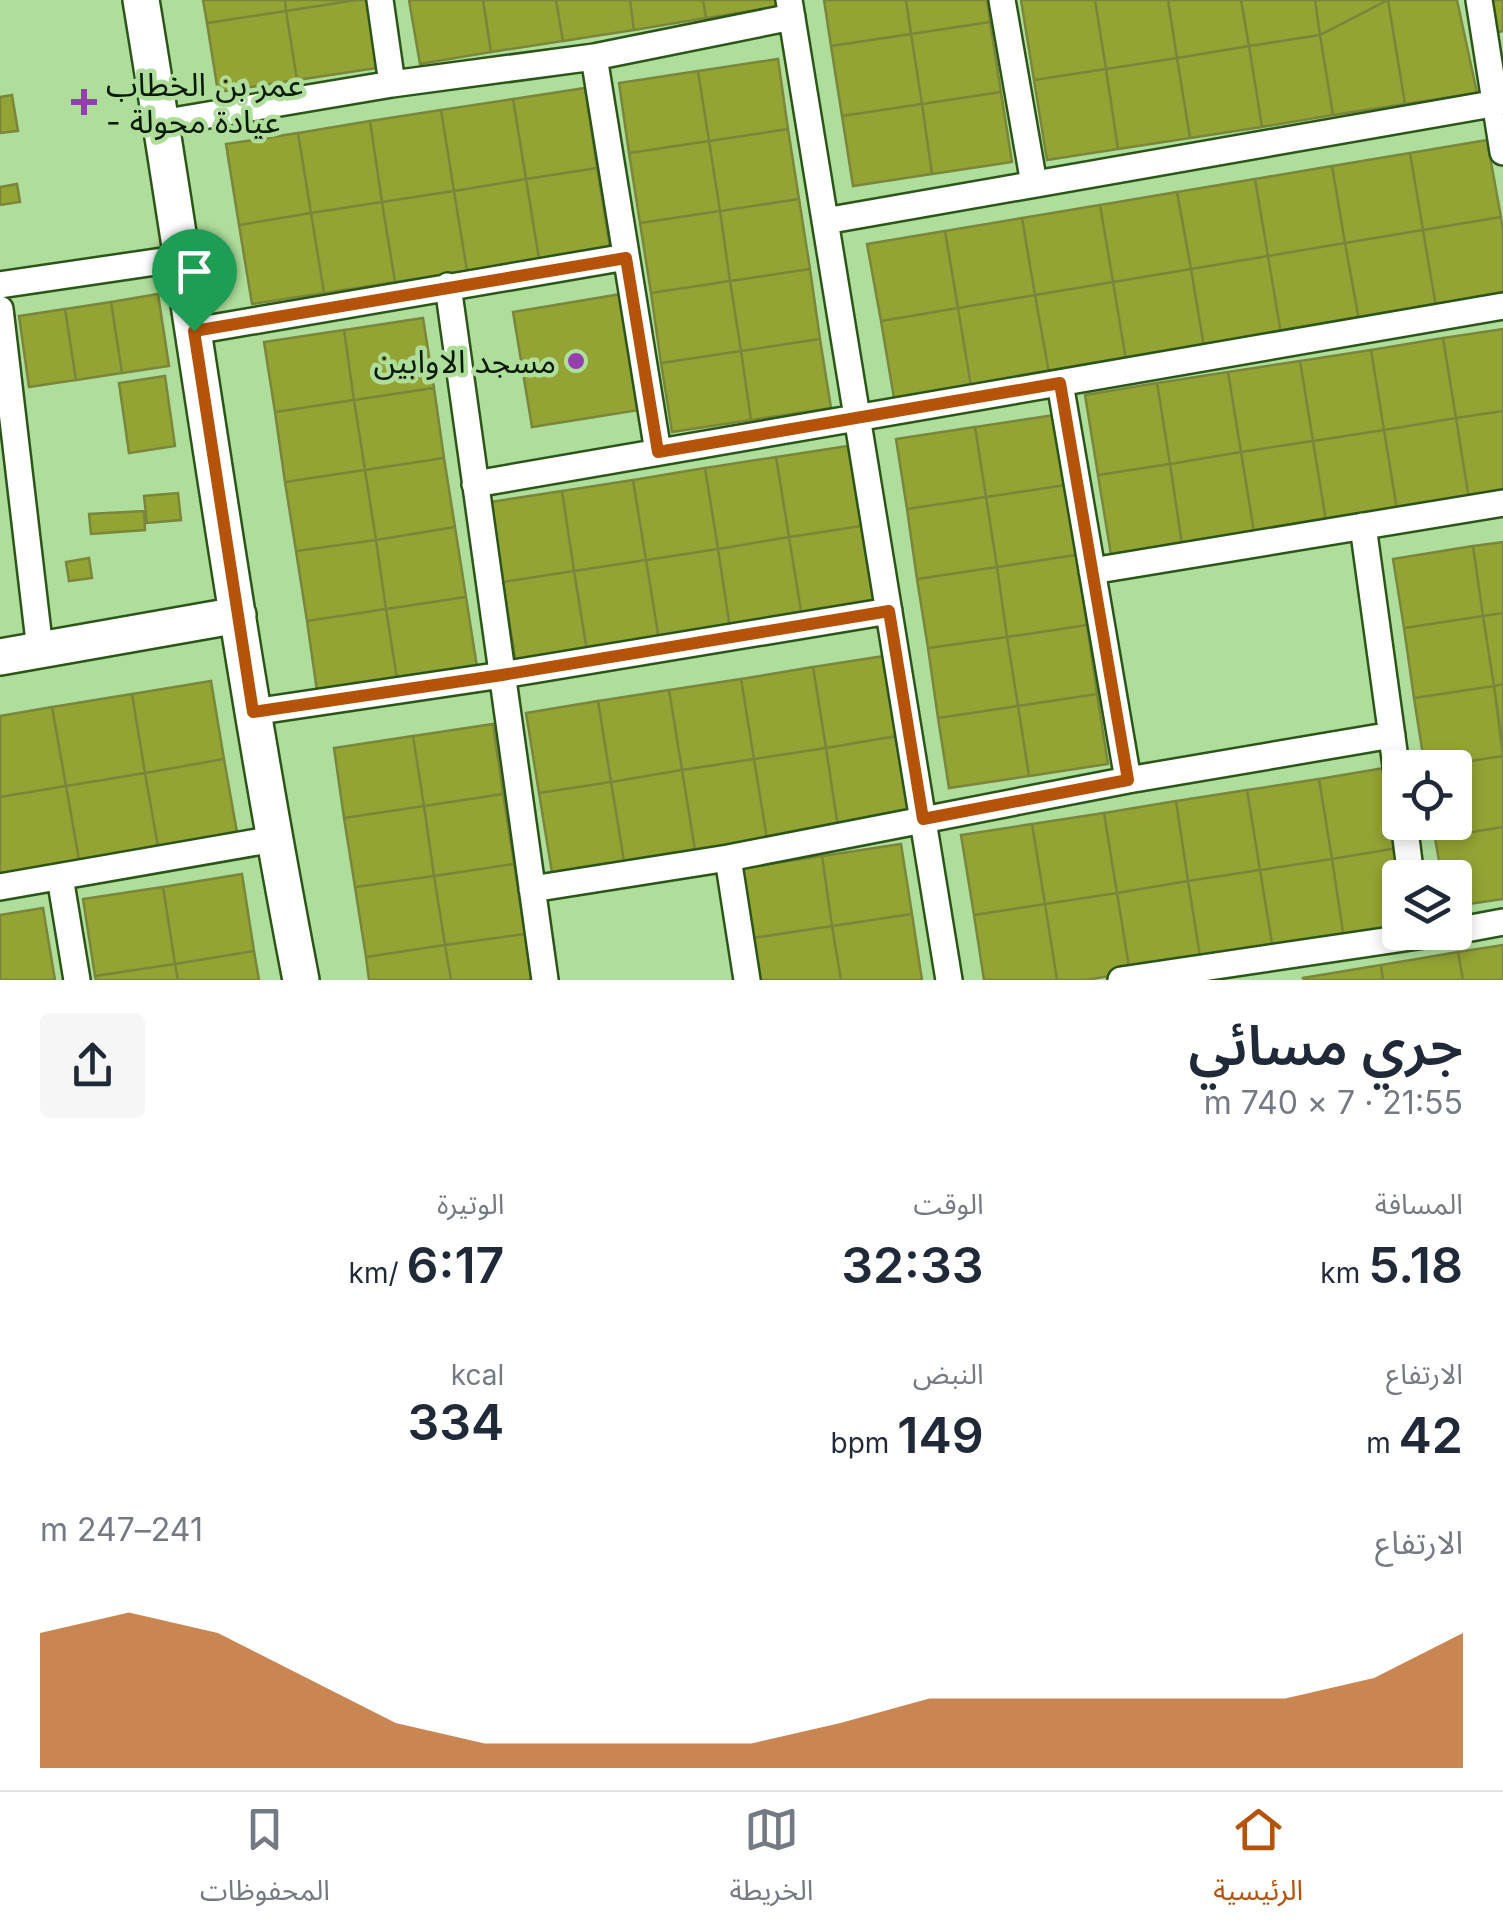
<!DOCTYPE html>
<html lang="ar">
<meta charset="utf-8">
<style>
body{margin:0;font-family:Inter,"Noto Sans Arabic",sans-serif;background:#f6f6f7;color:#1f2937;direction:rtl;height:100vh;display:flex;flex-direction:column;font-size:38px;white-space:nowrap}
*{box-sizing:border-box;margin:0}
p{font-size:32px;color:#747a83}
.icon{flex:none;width:55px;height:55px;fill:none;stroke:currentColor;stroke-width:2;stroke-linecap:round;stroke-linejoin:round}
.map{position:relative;height:980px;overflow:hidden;direction:ltr}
.side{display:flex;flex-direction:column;background:#fff;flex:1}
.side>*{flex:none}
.tools{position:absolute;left:1382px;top:750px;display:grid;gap:20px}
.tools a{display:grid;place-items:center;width:90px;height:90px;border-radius:10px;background:#fff;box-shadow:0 5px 15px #0003;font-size:50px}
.pin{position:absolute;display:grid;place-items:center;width:85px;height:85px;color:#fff;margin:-102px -42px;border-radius:50% 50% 50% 0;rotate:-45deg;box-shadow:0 0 10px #0007}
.pin .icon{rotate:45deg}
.round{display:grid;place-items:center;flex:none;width:105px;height:105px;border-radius:10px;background:#f6f6f7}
.head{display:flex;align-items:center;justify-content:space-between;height:170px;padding:0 40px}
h1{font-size:55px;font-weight:600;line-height:75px}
.stats{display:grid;grid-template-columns:repeat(3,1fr);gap:15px;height:170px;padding:10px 40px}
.stats div{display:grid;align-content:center}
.stats b{font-size:50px;font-weight:600}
.stats small{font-size:28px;font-weight:400}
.stats p{font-size:28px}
.chart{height:280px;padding:20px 40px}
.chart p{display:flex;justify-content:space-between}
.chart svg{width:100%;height:180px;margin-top:10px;fill:#b45309;opacity:.7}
.dock{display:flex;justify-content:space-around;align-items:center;height:140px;border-top:2px solid #e0e1e3;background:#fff;font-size:28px;color:#747a83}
.dock a{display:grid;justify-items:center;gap:5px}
.dock .selected{color:#b45309}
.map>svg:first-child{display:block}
.building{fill:#94a434;stroke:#7a863a;stroke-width:2.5}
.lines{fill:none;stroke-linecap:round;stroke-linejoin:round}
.street-casing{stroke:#2c5518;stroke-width:30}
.secondary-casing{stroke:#2c5518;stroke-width:40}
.street{stroke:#fff;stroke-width:25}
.secondary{stroke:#fff;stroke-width:35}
.route-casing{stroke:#fff;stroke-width:20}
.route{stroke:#b45309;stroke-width:12}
.poi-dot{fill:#9340ae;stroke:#afde9c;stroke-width:4}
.labels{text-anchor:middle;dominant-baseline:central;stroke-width:9;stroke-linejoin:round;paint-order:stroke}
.poi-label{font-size:32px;fill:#091a03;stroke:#afde9c;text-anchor:start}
</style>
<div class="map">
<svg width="1503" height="980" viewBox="0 0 1503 980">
<rect width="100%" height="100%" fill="#afde9c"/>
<!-- building -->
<path class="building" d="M203,0h82l1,11 -79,12z
M285,0h71l-70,11z
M356,0h10l11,68 -80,12 -11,-69z
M409,0h74l8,52 -71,12z
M483,0h73l7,41 -72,11z
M556,0h74l4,30 -71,11z
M630,0h73l3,18 -72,12z
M703,0h74l1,7 -72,11z
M824,0h82l5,34 -80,12z
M906,0h81l3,22 -79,12z
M1021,0h74l11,69 -72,11z
M1095,0h73l9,58 -71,11z
M1168,0h73l8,46 -72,12z
M1241,0h74l5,35 -71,11z
M1315,0h73l-68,35z
M1388,0h69l20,93 -72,11z
M1388,0l17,104 -72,11 -13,-80z
M1490,0h13v31l-8,2z
M286,11l11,69 -79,12 -11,-69z
M990,22l11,70 -79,12 -11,-70z
M911,34l11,70 -80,12 -11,-70z
M1320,35l13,80 -71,12 -13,-81z
M1249,46l13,81 -72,11 -13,-80z
M1177,58l13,80 -72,11 -12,-80z
M778,59l10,70 -79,12 -11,-70z
M1106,69l12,80 -71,11 -13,-80z
M698,71l11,70 -80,12 -10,-70z
M585,88l12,80 -71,11 -13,-80z
M1001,92l11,70 -80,12 -10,-70z
M12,95l6,36 -18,2v-36z
M513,99l13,80 -72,12 -13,-81z
M922,104l10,70 -79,12 -11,-70z
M441,110l13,81 -72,11 -12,-81z
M370,121l12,81 -71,11 -13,-80z
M788,129l11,70 -79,12 -11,-70z
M298,133l13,80 -72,12 -13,-81z
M1487,140l14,77 -78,13 -13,-77z
M709,141l11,70 -80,12 -11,-70z
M1410,153l13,77 -78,13 -13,-77z
M1332,166l13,77 -77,13 -13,-77z
M597,168l13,80 -71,11 -13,-80z
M526,179l13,80 -72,12 -13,-80z
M1255,179l13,77 -77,13 -14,-77z
M17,184l3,18 -20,3v-18z
M454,191l13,80 -72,11 -13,-80z
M1177,192l14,77 -78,13 -13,-77z
M799,199l11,70 -80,12 -10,-70z
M382,202l13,80 -71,11 -13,-80z
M1100,205l13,77 -78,13 -13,-77z
M720,211l10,70 -79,12 -11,-70z
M311,213l13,80 -72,11 -13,-79z
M1501,217l2,14v65l-67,11 -13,-77z
M1022,218l13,77 -77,13 -13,-77z
M1423,230l13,77 -77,13 -14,-77z
M945,231l13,77 -77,13 -14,-77z
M1345,243l14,77 -78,14 -13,-78z
M1268,256l13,78 -77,13 -13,-78z
M810,269l10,70 -79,12 -11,-70z
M1191,269l13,78 -78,13 -13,-78z
M730,281l11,70 -80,12 -10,-70z
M1113,282l13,78 -77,13 -14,-78z
M158,294l11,72 -47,7 -11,-71z
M621,294l18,116 -107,17 -19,-115z
M1035,295l14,78 -78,13 -13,-78z
M111,302l11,71 -46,7 -11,-71z
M958,308l13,78 -77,12 -13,-77z
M65,309l11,71 -47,7 -10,-71z
M423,318l11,70 -80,12 -10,-70z
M1503,329v82l-47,7 -13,-80z
M344,330l10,70 -79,12 -11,-70z
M1443,338l13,80 -72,12 -13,-80z
M820,339l11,69 -80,12 -10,-69z
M1371,350l13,80 -71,11 -13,-80z
M741,351l10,69 -79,12 -11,-69z
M1300,361l13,80 -72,11 -13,-80z
M1228,372l13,80 -71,12 -13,-81z
M165,376l10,70 -46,7 -10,-70z
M1157,383l13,81 -72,11 -13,-80z
M434,388l10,70 -79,12 -11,-70z
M354,400l11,70 -80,12 -10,-70z
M1503,411v82l-34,6 -13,-81z
M1055,415l11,70 -80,12 -11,-70z
M1456,418l13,81 -72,11 -13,-80z
M975,427l11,70 -79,12 -11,-70z
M1384,430l13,80 -71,11 -13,-80z
M1313,441l13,80 -72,11 -13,-80z
M848,446l13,80 -72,11 -13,-80z
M1241,452l13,80 -72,12 -12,-80z
M776,457l13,80 -71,12 -13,-81z
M444,458l11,69 -79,13 -11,-70z
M1170,464l12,80 -71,11 -13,-80z
M705,468l13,81 -72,11 -13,-80z
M365,470l11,70 -80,11 -11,-69z
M633,480l13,80 -72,11 -12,-80z
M1066,485l10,70 -79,12 -11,-70z
M562,491l12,80 -71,11 -13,-80z
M178,493l3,27 -34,3 -3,-27z
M986,497l11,70 -80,12 -10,-70z
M144,511l1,19 -54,4 -2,-20z
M861,526l13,80 -72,11 -13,-80z
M455,527l11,70 -80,12 -10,-69z
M789,537l13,80 -72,11 -12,-79z
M376,540l10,69 -79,12 -11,-70z
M1503,542v71l-20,3 -10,-70z
M1473,546l10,70 -79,12 -11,-69z
M718,549l12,79 -71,12 -13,-80z
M1076,555l11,70 -80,12 -10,-70z
M89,558l3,20 -23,3 -3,-19z
M646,560l13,80 -72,11 -13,-80z
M997,567l10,70 -79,11 -11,-69z
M574,571l13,80 -71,12 -13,-81z
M466,597l11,70 -80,12 -11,-70z
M386,609l11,70 -80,12 -10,-70z
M1503,613v71l-9,2 -11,-70z
M1483,616l11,70 -80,12 -10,-70z
M1087,625l10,69 -79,12 -11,-69z
M1007,637l11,69 -80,12 -10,-70z
M884,656l13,80 -71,12 -13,-81z
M813,667l13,81 -72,11 -13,-80z
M741,679l13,80 -72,11 -13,-80z
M211,681l13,78 -79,14 -13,-79z
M1503,684v63l-9,-61z
M1494,686l9,70 -78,12 -11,-70z
M669,690l13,80 -71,12 -13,-81z
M132,694l13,79 -79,13 -14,-79z
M1097,694l11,70 -79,12 -11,-70z
M598,701l13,81 -72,11 -13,-80z
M1018,706l11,70 -80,12 -11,-70z
M52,707l14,79 -66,11v-81z
M493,724l10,70 -79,12 -11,-70z
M413,736l11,70 -80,12 -10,-70z
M897,736l13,80 -72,11 -12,-79z
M826,748l12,79 -71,12 -13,-80z
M1503,756v71l-68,11 -2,-16h22v-54h-28z
M224,759l14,79 -79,14 -14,-79z
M754,759l13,80 -72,11 -13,-80z
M1390,767l13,80 -71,12 -13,-80z
M682,770l13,80 -71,11 -13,-79z
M145,773l14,79 -79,13 -14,-79z
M1319,779l13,80 -72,11 -13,-80z
M611,782l13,79 -72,12 -13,-80z
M66,786l14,79 -80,13v-81z
M1247,790l13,80 -72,11 -12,-80z
M503,794l11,70 -80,12 -10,-70z
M1176,801l12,80 -71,12 -13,-80z
M424,806l10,70 -79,11 -11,-69z
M1104,813l13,80 -72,11 -13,-80z
M1032,824l13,80 -71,11 -13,-80z
M1503,827v72l-48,7v-28h-13l-7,-40z
M901,844l11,70 -80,12 -10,-70z
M1403,847l-3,31v52l-56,9 -12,-80z
M822,856l10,70 -79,12 -11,-70z
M1332,859l12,80 -71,11 -13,-80z
M514,864l11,70 -80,11 -11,-69z
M1260,870l13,80 -72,12 -13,-81z
M242,874l12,77 -79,13 -12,-77z
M434,876l11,69 -79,12 -11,-70z
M1188,881l13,81 -71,11 -13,-80z
M163,887l12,77 -80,12 -12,-77z
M1117,893l13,80 -45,7h-28l-12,-76z
M1045,904l12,76h-73l-10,-65z
M43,908l12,72h-55v-65z
M912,914l10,66h-81l-9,-54z
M832,926l9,54h-82l-6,-42z
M525,934l7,46h-81l-6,-35z
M445,945l6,35h-82l-3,-23z
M1503,945v35h-40l-5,-28z
M254,951l5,29h-81l-3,-16z
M1458,952l5,28h-80l-2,-15z
M175,964l3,16h-82l-1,-4z
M1381,965l2,15h-79l-1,-2z"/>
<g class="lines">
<!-- street casing -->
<g class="street-casing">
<path id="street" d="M380,0l12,84
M789,0l160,980
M1002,0l32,184
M1479,0l24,152
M594,57l64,395
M161,123l231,-39 202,-27 198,-40
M825,221l678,-119
M0,285l183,-27
M448,286l97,694
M0,309l40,341
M194,331l432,-74
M1060,383l68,397
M475,484l1028,-178
M1363,526l37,269
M1092,571l411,-68
M253,712l249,-37 387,-64
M1404,822l7,56
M728,858l19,122
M60,877l17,103
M0,887l274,-48
M532,889l196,-31 400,-78 264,-45
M1455,931l48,-9
M1121,980l324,-48"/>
</g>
<!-- secondary casing -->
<g class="secondary-casing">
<path id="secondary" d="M141,0c54,327 97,655 160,980
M0,657l238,-42"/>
</g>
<!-- street -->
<use href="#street" class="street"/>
<!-- secondary -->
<use href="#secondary" class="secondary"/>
</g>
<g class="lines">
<!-- route casing -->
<g class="route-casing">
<path id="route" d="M626,258l32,194 402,-69 68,397 -205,39 -34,-208 -387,64 -249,37 -59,-381z"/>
</g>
<!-- route -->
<use href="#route" class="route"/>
</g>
<!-- markers -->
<g class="poi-dot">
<path d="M79 87h10v10h10v10h-10v10h-10v-10h-10v-10h10z"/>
<circle cx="576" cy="361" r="10"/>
</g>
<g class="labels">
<!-- poi labels -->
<g class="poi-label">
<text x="106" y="84">عمر بن الخطاب<tspan x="106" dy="37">- عيادة محولة</tspan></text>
<text x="556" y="361" text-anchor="end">مسجد الاوابين</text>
</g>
</g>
</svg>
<div class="tools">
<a><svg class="icon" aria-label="locate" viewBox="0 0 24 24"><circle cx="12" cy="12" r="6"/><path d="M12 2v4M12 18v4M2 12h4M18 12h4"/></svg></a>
<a><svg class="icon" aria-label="layers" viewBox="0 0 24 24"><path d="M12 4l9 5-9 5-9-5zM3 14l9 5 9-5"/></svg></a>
</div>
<div class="pin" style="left:194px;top:331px;background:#1e9e55"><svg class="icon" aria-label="arrive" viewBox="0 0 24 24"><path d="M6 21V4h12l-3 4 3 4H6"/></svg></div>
</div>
<section class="side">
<div class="head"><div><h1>جري مسائي</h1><p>21:55 · 7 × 740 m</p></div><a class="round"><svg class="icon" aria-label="share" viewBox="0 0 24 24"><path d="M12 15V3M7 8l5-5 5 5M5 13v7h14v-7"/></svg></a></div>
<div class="stats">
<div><p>المسافة</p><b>5.18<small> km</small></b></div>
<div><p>الوقت</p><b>32:33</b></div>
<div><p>الوتيرة</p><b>6:17<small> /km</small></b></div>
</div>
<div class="stats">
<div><p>الارتفاع</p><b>42<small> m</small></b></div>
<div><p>النبض</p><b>149<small> bpm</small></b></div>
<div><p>kcal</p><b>334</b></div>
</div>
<div class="chart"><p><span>الارتفاع</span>241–247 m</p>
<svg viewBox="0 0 160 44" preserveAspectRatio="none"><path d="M0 44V11L10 6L20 11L30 22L40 33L50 38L60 38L70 38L80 38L90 33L100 27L110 27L120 27L130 27L140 27L150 22L160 11V44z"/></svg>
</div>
</section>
<nav class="dock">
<a class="selected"><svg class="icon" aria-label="home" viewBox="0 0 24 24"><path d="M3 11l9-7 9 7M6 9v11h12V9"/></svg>الرئيسية</a>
<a><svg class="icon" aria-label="map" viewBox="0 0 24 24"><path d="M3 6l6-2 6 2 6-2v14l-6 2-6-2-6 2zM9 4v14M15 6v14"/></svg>الخريطة</a>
<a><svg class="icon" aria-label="saved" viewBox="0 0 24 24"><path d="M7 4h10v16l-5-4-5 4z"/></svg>المحفوظات</a>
</nav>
